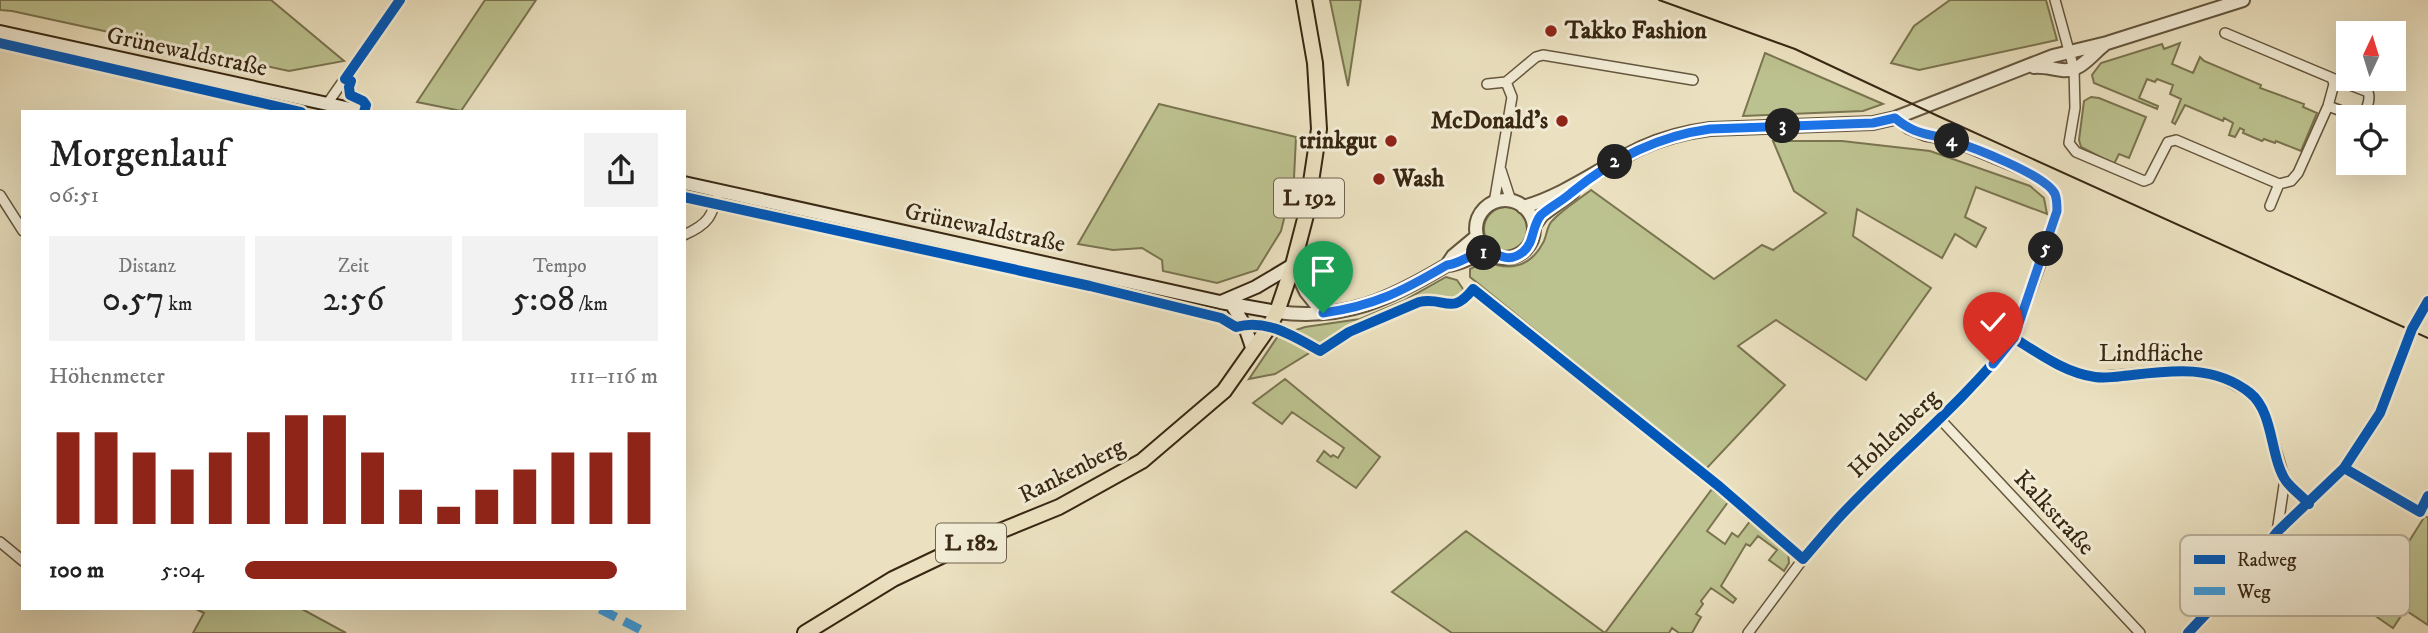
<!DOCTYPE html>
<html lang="de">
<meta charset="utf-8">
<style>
body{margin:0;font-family:"IM FELL DW Pica",serif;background:#f2f2f2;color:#222;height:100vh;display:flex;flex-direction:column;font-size:26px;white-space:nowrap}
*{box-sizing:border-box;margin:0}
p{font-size:23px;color:#767676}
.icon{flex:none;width:38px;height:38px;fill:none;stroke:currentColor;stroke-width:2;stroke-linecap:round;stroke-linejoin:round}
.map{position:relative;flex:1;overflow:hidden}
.sheet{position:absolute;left:21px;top:110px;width:665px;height:500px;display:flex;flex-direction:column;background:#fff;border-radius:0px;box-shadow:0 7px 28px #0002}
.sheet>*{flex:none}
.needle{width:46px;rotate:4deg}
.tools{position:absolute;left:2336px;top:21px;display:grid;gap:14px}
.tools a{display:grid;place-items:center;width:70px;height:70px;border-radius:0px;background:#fff;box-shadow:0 7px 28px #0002;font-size:35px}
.pin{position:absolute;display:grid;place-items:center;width:60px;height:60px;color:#fff;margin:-72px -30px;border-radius:50% 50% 50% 0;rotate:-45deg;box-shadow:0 0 7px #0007}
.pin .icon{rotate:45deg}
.km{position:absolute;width:35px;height:35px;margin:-18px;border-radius:50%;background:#222;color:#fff;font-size:19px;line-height:35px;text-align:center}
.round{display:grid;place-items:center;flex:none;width:74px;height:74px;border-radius:0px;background:#f2f2f2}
.head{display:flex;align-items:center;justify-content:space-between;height:119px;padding:0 28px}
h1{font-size:38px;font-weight:600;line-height:52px}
.figures{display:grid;grid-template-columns:repeat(3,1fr);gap:10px;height:119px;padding:7px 28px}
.figures div{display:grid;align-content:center;border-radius:0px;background:#f2f2f2;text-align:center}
.figures b{font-size:35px;font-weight:600}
.figures small{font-size:19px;font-weight:400}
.figures p{font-size:19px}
.chart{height:196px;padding:14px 28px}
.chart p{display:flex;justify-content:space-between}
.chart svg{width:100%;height:126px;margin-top:7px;stroke:#8f2418;stroke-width:6}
ul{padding:0 28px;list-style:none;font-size:23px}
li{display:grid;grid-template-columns:112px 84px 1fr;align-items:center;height:52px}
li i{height:18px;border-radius:9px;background:#8f2418}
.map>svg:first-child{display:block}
.green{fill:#bcc28f;stroke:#7a7450;stroke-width:2}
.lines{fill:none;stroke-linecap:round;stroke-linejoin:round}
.minor-casing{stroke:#65563e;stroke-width:12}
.tertiary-casing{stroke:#65563e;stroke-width:16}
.secondary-casing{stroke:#382712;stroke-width:16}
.primary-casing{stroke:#382712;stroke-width:18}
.minor{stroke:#f2ecd6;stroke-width:9}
.tertiary{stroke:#f2ecd6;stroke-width:12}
.secondary{stroke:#f2ecd6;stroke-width:12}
.primary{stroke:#ebe1c0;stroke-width:14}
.tram{stroke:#382712;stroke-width:2}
.quiet{stroke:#3e9cde;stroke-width:9;stroke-dasharray:18 9;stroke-linecap:butt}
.cycleway-casing{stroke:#f2ecd6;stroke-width:15}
.cycleway{stroke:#0057b8;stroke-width:10}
.route-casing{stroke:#fff;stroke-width:14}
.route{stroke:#1a73e8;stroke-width:9}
.poi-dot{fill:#8f2418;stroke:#f2ecd6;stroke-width:2.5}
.labels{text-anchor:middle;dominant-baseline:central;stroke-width:6;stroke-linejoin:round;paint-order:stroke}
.shield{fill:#f2ecd6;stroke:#70624d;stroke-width:2}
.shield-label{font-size:23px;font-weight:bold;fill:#382712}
.poi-label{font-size:24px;font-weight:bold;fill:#382712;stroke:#f2ecd6;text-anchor:start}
.street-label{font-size:24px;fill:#382712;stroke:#f2ecd6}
.key{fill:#f2ecd6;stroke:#bab19b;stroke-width:2}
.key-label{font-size:19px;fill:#382712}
</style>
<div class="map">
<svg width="2428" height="633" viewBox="0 0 2428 633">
<rect width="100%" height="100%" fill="#ebe1c0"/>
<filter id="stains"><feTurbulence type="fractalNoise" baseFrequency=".00286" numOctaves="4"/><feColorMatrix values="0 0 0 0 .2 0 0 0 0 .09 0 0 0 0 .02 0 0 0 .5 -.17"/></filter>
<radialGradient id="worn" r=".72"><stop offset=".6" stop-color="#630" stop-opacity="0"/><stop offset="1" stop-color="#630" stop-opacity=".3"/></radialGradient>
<!-- green -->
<path class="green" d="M0,0h271l73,61 -55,10 -277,-60 -12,-1z
M485,0h51l-75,111 -44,-9z
M1330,0h31l-13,86z
M1950,0h96l11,40 -138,30 -28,-7 23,-37z
M2180,43l-8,21 21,9 7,-16 4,4 57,24 -1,3 44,16 -1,3 14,6 -16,38 -25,-10 -1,2 -11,-4 -2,2 -19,-8 1,-3 -4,-2 -5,9 -6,-2 4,-12 -9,-5 -1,3 -38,-16 -10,19 -3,-2 9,-23 -11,-5 3,-9 -16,-6 -2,3 -8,-3 -8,19 19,8 -1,3 -63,-26 -2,-8 9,-12 61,-19 2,5z
M1765,53l118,51 -20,7 -120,5z
M2091,97l8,1 47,19 -17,41 -10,-4 -5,10 -33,-17 -2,-7 5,-39z
M1159,104l137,33 -2,41 -13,53 -24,39 -40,13 -54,-12 -1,-11 -20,-12 -29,2 -35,-6z
M1773,141h69l88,10 100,35 14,12 3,16 -71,-27 -11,30 21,11 -10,19 -21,-13 -13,24 -85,-49 -4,27 78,52 -65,92 -90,-60 -38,26 47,39 -79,84 -236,-192v-8l15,-8c26,11 46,6 59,-20 3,-7 3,-15 8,-20 11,-12 26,-21 39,-31l123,89 48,-34 11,5 53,-37 -32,-22z
M1484 229a22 22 0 1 1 44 0a22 22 0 1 1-44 0Z
M1446,277l11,3 6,9 -4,10 -10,3 -25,-4 -77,32 -72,44 -26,5 29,-43 27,-9 55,-8 43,-18z
M1285,379l95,78 -24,31 -39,-27 7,-10 7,6 2,-2 5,3 6,-10 -52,-36 -10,12 -29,-21z
M1712,489l16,13 -21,29 18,13 7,-11 6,4 13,-17 37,31 1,12 -5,8 -15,-11 8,-10 -19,-14 -8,10 -4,-2 -25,42 15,13 -3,4 -22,-15 -10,13 2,3 -7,10 5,3 -9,16h-13l-7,-5 -3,5h-64z
M2425,516l3,2v107l-23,-15 -12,18 -35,-24 29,-47 9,5z
M1466,531l139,102h-153l-60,-41z
M196,609h106l44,24h-153l11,-20z"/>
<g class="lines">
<!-- minor casing -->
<g class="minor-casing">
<path id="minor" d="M2055,0l19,69 1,39 -6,35 7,9 68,29 5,-2 19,-37 8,-2 103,44 12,-3 7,-8 30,-67 6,-22 -2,-6 -107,-45
M1487,84l19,-2 30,-25 7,-2 150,25
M327,104l73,-104
M2328,106l30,11c8,-3 13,-17 10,-25l-36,-14
M1501,170l10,31
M0,195l23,36
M1494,203l18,-106 -6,-15
M2270,206l9,-22
M684,235c25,-11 28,-19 35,-44
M2014,338l39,24 23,10 19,5 80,-7 23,1 18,4 36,19 12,18 21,67 -8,53
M1940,419l200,214
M2344,468l76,44 8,-16
M2285,479l24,25
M0,542l23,19
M1748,633l55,-74 45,-51 92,-89 53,-55 21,-26 27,-75 16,-52 -1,-16 -9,-11 -18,-11 -80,-33 -24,-4 -17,-7 -13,-11
M2188,633l64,-68 25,-33 67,-64 36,-55 32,-84 16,-28"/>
</g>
<!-- tertiary casing -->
<g class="tertiary-casing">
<path id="tertiary" d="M2034,67c10,-1 18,2 28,3 19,2 29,-15 42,-25
M1476 229a29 29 0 1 1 58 0a29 29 0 1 1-58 0Z
M1523,207c43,-12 78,-40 118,-59 22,-10 45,-16 69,-19l163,-6 22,-5 158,-62 54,-13 136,-43
M1534,226l8,-11 31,-23
M1293,265l13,27 17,21
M1447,265l6,-9 24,-20
M1277,312c68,9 113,-13 170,-47 15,-1 26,-10 41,-13"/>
</g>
<!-- secondary casing -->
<g class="secondary-casing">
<path id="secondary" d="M0,32l364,80
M684,183l536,119 57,10
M1221,302l35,-15 37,-22
M1232,305l12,19 9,26"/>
</g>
<!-- primary casing -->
<g class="primary-casing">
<path id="primary" d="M805,633l88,-54 63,-30 103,-42 83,-46 82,-70 45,-64 8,-15 16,-47 13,-50 13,-86 -4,-66 -11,-63"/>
</g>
<!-- minor -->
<use href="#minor" class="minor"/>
<!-- tertiary -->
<use href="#tertiary" class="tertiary"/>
<!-- secondary -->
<use href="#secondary" class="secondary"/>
<!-- primary -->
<use href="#primary" class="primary"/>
<!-- tram -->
<path class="tram" d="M1659,0l136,49 143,67 490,222"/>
<!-- quiet -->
<path class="quiet" d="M600,609l47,24"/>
<!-- cycleway casing -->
<g class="cycleway-casing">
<path id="cycleway" d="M0,43l301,69
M364,112l2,-7 -3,-4 -13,-6 -1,-8 2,-6 -6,-2 55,-79
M684,197l406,89 131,32 15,9c30,-9 57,9 84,24l29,-19 70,-30c26,-6 32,15 54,-13l247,198 83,72c15,-17 30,-36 46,-52 55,-57 116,-107 165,-169 24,15 51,35 81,39 12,2 25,-1 37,-2 41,-5 83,-10 118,18 24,19 20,65 36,88 6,8 16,15 23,23
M2344,468l76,44 8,-16
M2188,633l64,-68 25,-33 67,-64 36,-55 32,-84 16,-28"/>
</g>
<!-- cycleway -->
<use href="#cycleway" class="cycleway"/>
</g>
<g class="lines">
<!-- route casing -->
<g class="route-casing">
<path id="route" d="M1323,313c51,-7 80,-22 124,-48 14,-1 26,-14 41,-13 13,2 19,12 35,0 12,-10 8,-25 18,-37 9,-8 21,-14 30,-22 40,-33 87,-57 139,-64l163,-6 22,-5c20,17 32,15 55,22 22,7 96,35 105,54 2,5 2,12 2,17l-43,127 -21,26"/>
</g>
<!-- route -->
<use href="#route" class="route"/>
</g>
<!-- markers -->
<g class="poi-dot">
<circle cx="1551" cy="31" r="7"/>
<circle cx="1562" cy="121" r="7"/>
<circle cx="1391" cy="141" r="7"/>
<circle cx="1379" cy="179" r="7"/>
</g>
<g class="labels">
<!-- shield labels -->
<g class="shield">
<rect x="1274" y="178.5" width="70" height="39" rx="5"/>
<rect x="936" y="523.5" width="70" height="39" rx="5"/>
</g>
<g class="shield-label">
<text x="1309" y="198">L 192</text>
<text x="971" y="543">L 182</text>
</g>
<!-- poi labels -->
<g class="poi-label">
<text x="1565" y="31">Takko Fashion</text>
<text x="1548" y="121" text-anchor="end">McDonald's</text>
<text x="1377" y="141" text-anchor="end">trinkgut</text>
<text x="1393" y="179">Wash</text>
</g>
<!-- street labels -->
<g class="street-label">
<text transform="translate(187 52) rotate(12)">Grünewaldstraße</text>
<text transform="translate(985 228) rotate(12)">Grünewaldstraße</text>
<text x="2151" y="354">Lindfläche</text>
<text transform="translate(1894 434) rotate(-44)">Hohlenberg</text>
<text transform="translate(1072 471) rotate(-27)">Rankenberg</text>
<text transform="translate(2054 513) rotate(47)">Kalkstraße</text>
</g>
</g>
<!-- legend -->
<rect x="2180" y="535" width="230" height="81" rx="10" class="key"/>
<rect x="2194" y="555" width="31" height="9" fill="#0057b8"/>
<rect x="2194" y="587" width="31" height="8" fill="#3e9cde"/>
<g class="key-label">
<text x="2237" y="566">Radweg</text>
<text x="2237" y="598">Weg</text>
</g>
<rect width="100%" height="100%" filter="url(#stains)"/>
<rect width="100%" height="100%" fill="url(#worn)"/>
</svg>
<div class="tools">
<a><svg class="needle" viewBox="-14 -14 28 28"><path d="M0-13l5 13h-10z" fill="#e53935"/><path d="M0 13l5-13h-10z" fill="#767676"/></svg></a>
<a><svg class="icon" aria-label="locate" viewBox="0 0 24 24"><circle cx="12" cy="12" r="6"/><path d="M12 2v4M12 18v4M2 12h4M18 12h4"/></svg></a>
</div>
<div class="pin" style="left:1323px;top:313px;background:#1e9e55"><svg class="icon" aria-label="arrive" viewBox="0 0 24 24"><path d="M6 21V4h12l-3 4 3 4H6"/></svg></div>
<div class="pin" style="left:1993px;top:364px;background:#d93025"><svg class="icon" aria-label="check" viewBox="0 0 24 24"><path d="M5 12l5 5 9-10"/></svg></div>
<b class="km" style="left:1484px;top:253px">1</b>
<b class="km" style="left:1615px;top:162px">2</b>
<b class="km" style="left:1783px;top:126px">3</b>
<b class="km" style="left:1952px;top:141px">4</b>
<b class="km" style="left:2046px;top:249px">5</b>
<section class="sheet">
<div class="head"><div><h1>Morgenlauf</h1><p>06:51</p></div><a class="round"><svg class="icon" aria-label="share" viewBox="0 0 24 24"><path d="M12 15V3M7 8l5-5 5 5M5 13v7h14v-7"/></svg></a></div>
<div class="figures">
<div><p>Distanz</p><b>0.57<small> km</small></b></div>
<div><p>Zeit</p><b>2:56</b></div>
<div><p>Tempo</p><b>5:08<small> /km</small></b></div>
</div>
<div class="chart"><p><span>Höhenmeter</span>111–116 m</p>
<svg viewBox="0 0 160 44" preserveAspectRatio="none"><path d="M5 44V12M15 44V12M25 44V19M35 44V25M45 44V19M55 44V12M65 44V6M75 44V6M85 44V19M95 44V32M105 44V38M115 44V32M125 44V25M135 44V19M145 44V19M155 44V12"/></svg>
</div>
<ul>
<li><b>100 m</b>5:04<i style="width:90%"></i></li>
</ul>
</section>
</div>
